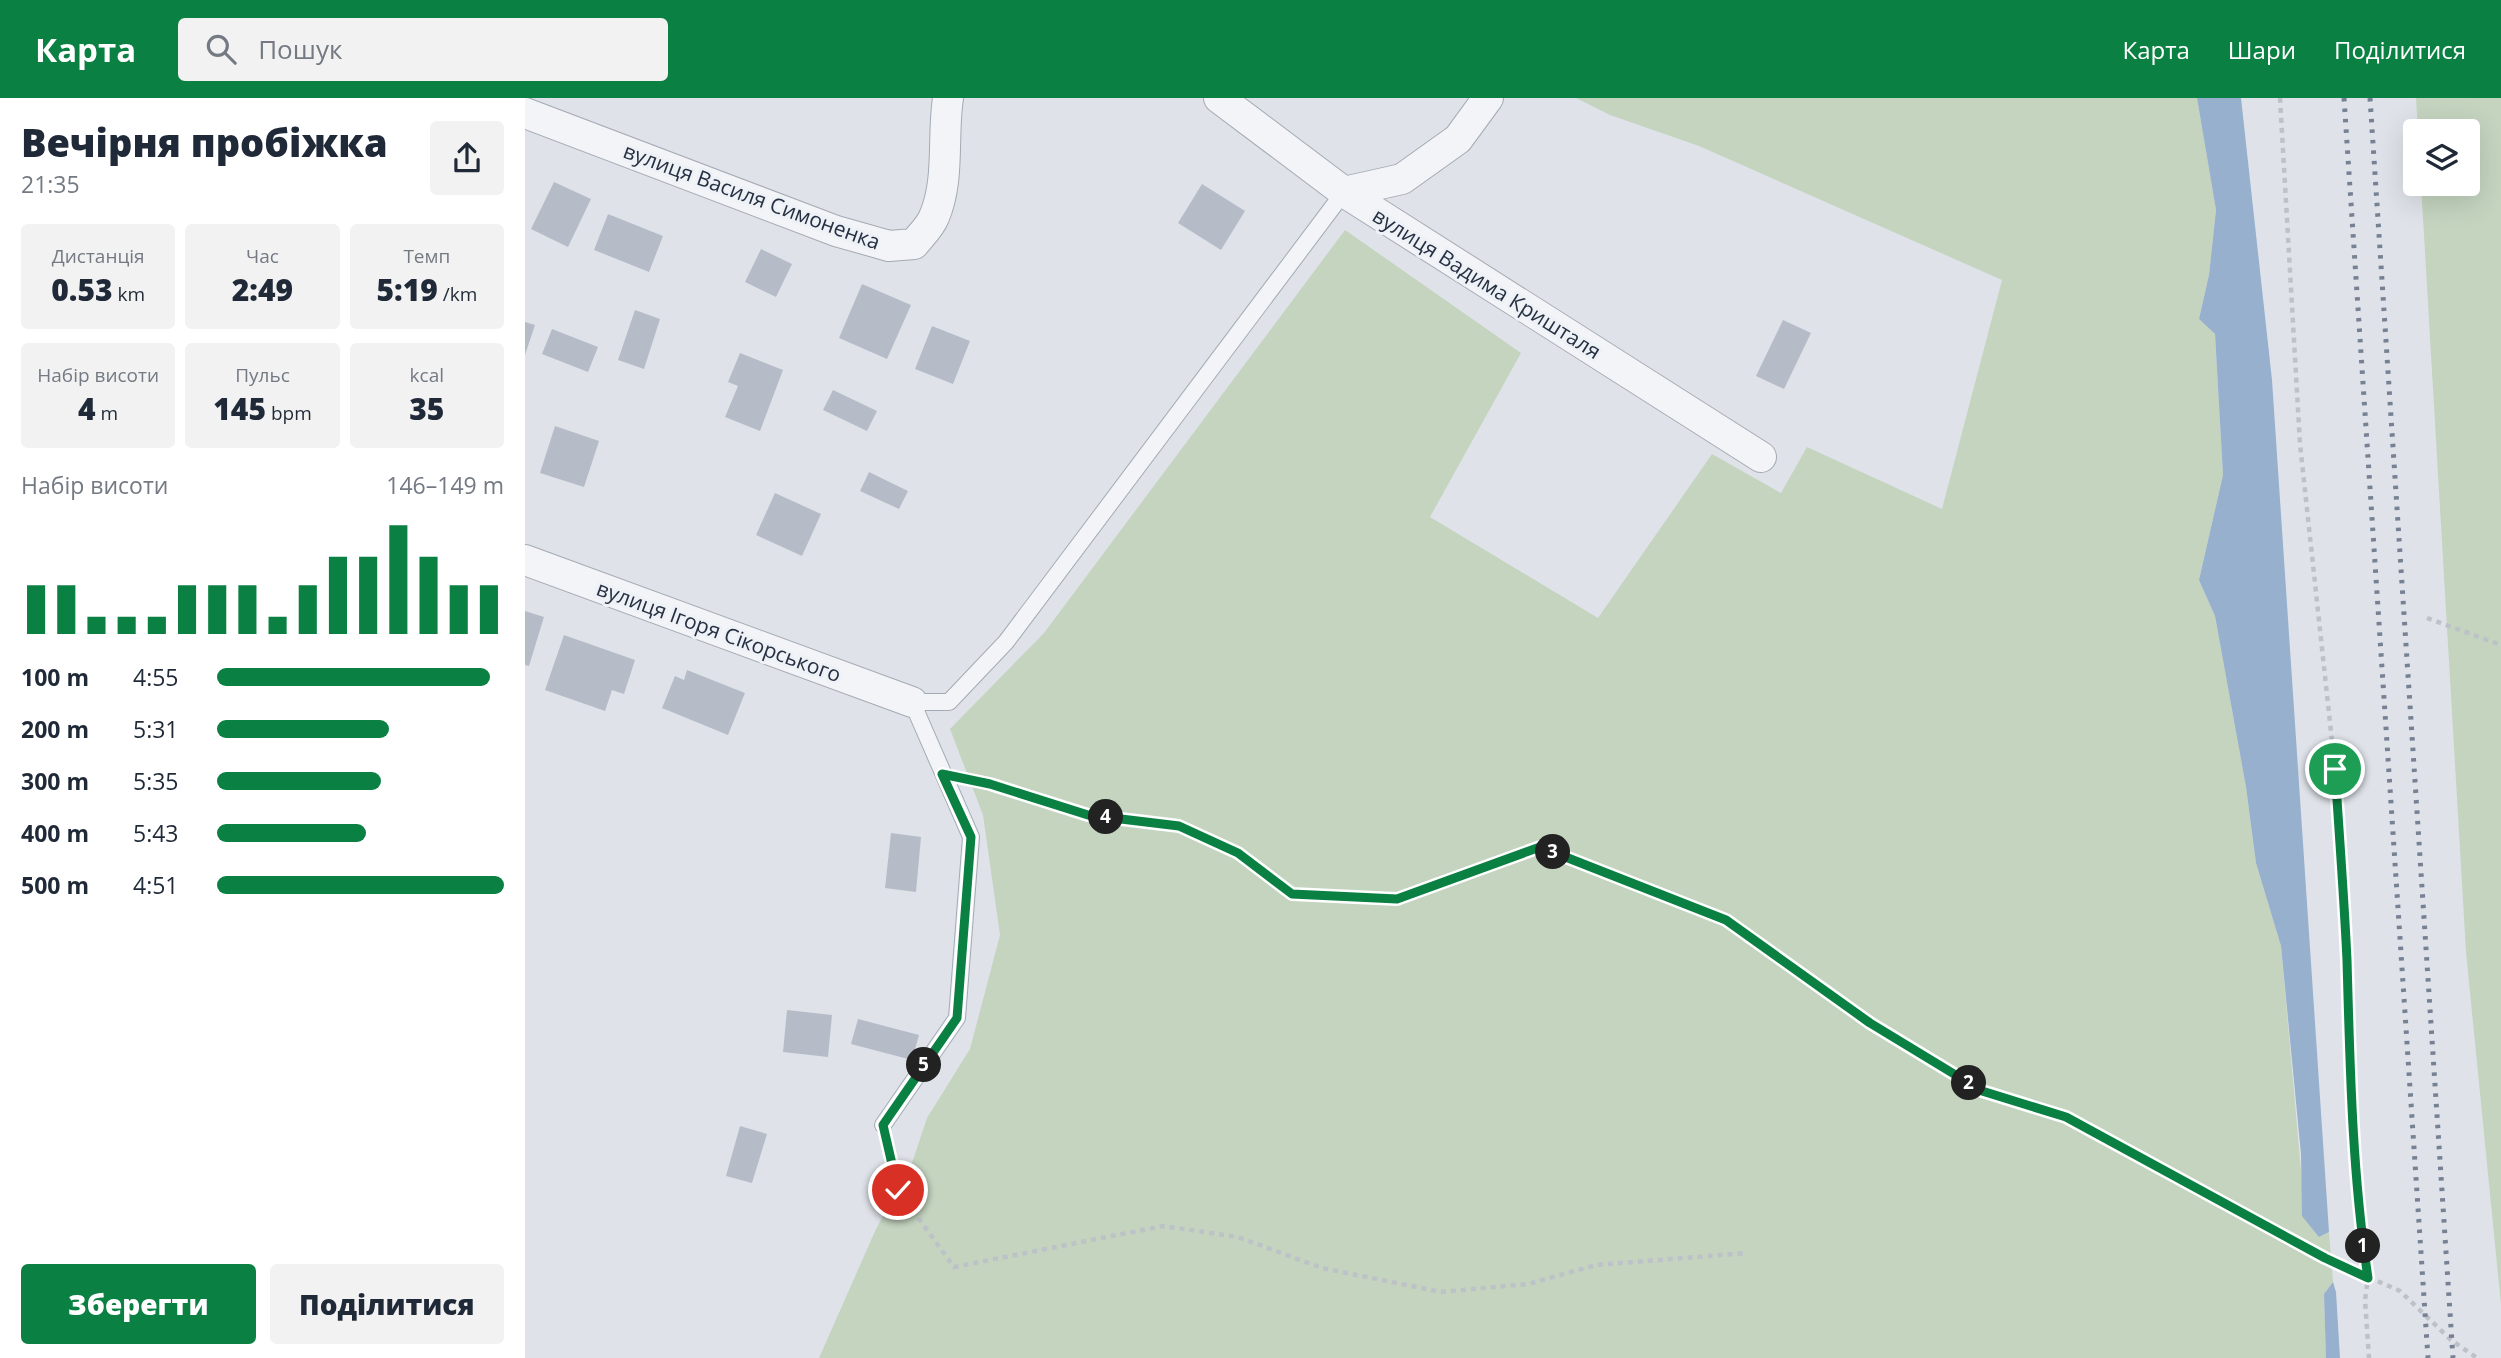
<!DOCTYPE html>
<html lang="uk">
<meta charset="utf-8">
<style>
body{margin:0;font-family:"Open Sans",sans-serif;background:#f2f2f3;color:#1f2937;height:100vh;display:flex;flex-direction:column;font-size:26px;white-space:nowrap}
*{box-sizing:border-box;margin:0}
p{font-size:23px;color:#747a83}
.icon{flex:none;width:38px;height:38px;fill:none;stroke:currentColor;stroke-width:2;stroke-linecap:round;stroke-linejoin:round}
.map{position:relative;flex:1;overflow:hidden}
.drawer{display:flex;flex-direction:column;background:#fff;width:525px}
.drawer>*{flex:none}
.tools{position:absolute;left:1878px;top:21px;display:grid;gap:14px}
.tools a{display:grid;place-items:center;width:77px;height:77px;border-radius:7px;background:#fff;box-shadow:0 7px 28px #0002;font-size:35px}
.pin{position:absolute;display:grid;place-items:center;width:60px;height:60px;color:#fff;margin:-30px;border:4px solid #fff;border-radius:50%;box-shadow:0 2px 7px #0007}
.km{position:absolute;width:35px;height:35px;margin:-18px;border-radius:50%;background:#222;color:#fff;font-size:19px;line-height:35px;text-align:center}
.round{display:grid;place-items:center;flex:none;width:74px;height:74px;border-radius:7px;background:#f2f2f3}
.overview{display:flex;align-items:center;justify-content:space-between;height:119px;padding:0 21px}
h1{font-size:38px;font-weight:800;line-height:52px}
.figures{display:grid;grid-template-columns:repeat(3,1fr);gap:10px;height:119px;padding:7px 21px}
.figures div{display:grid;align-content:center;border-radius:7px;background:#f2f2f3;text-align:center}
.figures b{font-size:30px;font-weight:800}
.figures small{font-size:19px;font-weight:400}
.figures p{font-size:19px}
.chart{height:196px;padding:14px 21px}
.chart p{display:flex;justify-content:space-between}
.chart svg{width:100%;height:126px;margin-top:7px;stroke:#0b8043;stroke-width:6}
.cta{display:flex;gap:14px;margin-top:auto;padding:14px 21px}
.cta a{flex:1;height:80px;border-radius:7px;background:#0b8043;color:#fff;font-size:28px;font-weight:800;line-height:80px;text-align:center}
.cta a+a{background:#f2f2f3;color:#1f2937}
ul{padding:0 21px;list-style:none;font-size:23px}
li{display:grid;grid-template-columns:112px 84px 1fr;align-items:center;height:52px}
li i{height:18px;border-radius:9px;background:#0b8043}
header{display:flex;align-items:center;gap:42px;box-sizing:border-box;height:98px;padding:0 35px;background:#0b8043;color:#fff}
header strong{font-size:33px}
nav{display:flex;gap:38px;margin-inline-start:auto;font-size:24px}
.search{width:490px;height:63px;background:#f2f2f3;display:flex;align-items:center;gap:18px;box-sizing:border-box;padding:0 24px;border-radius:7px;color:#747a83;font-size:26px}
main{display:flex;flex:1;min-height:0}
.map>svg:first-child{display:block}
.green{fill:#c4d4bf}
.water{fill:#96b0cd}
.building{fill:#b5bcc7}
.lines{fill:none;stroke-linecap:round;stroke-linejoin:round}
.service-casing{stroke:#a4aab4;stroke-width:18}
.minor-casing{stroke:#a4aab4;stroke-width:32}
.path{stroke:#bdc1c8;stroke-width:4.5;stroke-dasharray:5 5;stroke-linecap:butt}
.service{stroke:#f2f4f7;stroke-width:16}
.minor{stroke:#f2f4f7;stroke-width:30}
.rail{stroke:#778194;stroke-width:5;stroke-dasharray:3.5 7;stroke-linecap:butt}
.route-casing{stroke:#fff;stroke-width:14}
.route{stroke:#0b8043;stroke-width:9}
.labels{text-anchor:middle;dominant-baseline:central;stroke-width:6;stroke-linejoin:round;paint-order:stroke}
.street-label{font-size:21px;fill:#263042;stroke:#eef2f7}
</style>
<header>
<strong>Карта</strong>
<div class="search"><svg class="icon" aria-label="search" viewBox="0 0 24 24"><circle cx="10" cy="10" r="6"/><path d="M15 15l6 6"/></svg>Пошук</div>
<nav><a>Карта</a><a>Шари</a><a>Поділитися</a></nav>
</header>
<main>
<section class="drawer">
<div class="overview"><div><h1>Вечірня пробіжка</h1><p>21:35</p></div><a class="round"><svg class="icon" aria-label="share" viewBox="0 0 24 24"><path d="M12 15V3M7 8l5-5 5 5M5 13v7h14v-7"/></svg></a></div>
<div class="figures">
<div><p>Дистанція</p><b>0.53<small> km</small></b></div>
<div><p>Час</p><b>2:49</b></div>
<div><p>Темп</p><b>5:19<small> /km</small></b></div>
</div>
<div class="figures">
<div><p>Набір висоти</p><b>4<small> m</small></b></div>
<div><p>Пульс</p><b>145<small> bpm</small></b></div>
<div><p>kcal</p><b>35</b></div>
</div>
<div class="chart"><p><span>Набір висоти</span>146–149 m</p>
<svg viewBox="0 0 160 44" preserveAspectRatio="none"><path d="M5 44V27M15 44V27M25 44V38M35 44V38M45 44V38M55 44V27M65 44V27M75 44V27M85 44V38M95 44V27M105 44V17M115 44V17M125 44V6M135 44V17M145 44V27M155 44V27"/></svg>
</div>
<ul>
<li><b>100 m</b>4:55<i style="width:95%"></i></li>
<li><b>200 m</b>5:31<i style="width:60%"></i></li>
<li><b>300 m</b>5:35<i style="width:57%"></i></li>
<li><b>400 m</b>5:43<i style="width:52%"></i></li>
<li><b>500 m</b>4:51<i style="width:100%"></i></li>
</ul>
<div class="cta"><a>Зберегти</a><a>Поділитися</a></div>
</section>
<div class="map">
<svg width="1976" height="1260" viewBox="0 0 1976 1260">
<rect width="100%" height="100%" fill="#dfe3e9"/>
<!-- green -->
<path class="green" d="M1051,0h621l19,112 -7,65 -10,44 16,15 8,141 -24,105 16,36 31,171 10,76 25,83 21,236 17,55 10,-5 4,50 -9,12 2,64h-1507l57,-129 36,-66 15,-45 43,-69 30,-114 -17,-120 -33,-86 94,-96 301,-403 176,123 -91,164 168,101 114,-164 69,39 26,-46 135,62 60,-229 -303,-134 -89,-31z
M1891,0h85v1207l-35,-353 -45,-768h46v-53h-49z"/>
<!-- water -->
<path class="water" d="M1672,0h44l31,282 57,852 -10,5 -17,-21 -1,-62 -20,-208 -25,-83 -10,-76 -31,-171 -16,-36 24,-105 -8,-141 -16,-15 10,-44 7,-65z
M1808,1184l3,10 4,66h-14l-2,-64z"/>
<!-- building -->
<path class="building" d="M29,84l37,17 -23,48 -37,-18z
M677,86l43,27 -24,39 -43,-27z
M83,116l55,22 -14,36 -55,-22z
M236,151l31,15 -16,33 -31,-15z
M337,186l49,21 -24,54 -48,-21z
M110,212l25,9 -16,50 -26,-9z
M1258,222l28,13 -27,56 -28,-13z
M0,224l10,3 -10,30z
M407,228l38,15 -17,43 -38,-15z
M27,231l46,18 -10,25 -46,-18z
M215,255l43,17 -23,61 -35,-14 13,-31 -10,-4z
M308,292l44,21 -10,20 -44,-21z
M30,328l44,15 -15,46 -44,-14z
M344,374l39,19 -9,18 -39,-18z
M250,395l46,21 -19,42 -46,-21z
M0,513l19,6 -15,49 -4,-1z
M39,537l71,25 -11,34 -12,-4 -7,21 -60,-21z
M162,572l58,23 -17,42 -66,-27 13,-32 9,4z
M366,735l30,4 -5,55 -31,-4z
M262,912l45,5 -4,42 -45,-5z
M333,921l61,16 -7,25 -61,-16z
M215,1028l27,8 -15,49 -26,-7z"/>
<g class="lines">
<!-- service casing -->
<g class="service-casing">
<path id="service" d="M358,1027l74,-107 14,-181 -59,-135h37l57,-60 338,-450"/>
</g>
<!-- minor casing -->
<g class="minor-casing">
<path id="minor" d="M694,0l125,94 417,265
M0,15l311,118 53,15 25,-2c7,-9 16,-17 20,-27 16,-37 8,-80 14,-119
M819,94l58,-13 56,-40 30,-41
M0,462l387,142"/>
</g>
<!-- path -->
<path class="path" d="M1755,0l20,346 35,325 11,189 3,122 9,129 10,69 -3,22 4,58
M1902,520l74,27
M448,683l115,34 91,11 59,27 54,41 105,5 143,-52 186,73 144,103 112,68 84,26 259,141 75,33 51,49 26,18
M363,1048l10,44 56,77 209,-41 75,11 84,31 119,24 87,-8 68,-19 150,-12"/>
<!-- service -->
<use href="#service" class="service"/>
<!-- minor -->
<use href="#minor" class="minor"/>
<!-- rail -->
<path class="rail" d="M1819,0l84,1260
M1845,0l83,1260"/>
</g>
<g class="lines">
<!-- route casing -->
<g class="route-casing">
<path id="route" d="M373,1092l-15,-65 74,-107 14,-181 -29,-63 48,10 98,31 91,11 59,27 54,41 105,5 143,-52 186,73 144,103 112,68 84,26 259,141 43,20c-16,-106 -18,-211 -21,-318 -3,-64 -8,-128 -12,-191"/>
</g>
<!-- route -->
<use href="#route" class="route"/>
</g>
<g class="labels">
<!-- street labels -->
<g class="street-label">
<text transform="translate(227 98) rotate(20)">вулиця Василя Симоненка</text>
<text transform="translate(962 185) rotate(32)">вулиця Вадима Кришталя</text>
<text transform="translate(194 533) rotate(20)">вулиця Ігоря Сікорського</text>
</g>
</g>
</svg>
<div class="tools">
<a><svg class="icon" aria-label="layers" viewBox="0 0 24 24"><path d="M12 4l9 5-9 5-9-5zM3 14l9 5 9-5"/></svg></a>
</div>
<div class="pin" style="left:1810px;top:671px;background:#1e9e55"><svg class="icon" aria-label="arrive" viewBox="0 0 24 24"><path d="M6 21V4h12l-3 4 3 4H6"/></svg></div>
<div class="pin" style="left:373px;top:1092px;background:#d93025"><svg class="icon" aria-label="check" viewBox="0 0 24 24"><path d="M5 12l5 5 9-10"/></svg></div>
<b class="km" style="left:1838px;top:1148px">1</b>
<b class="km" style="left:1444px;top:985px">2</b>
<b class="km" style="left:1028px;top:754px">3</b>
<b class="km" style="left:581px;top:719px">4</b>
<b class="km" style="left:399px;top:967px">5</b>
</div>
</main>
